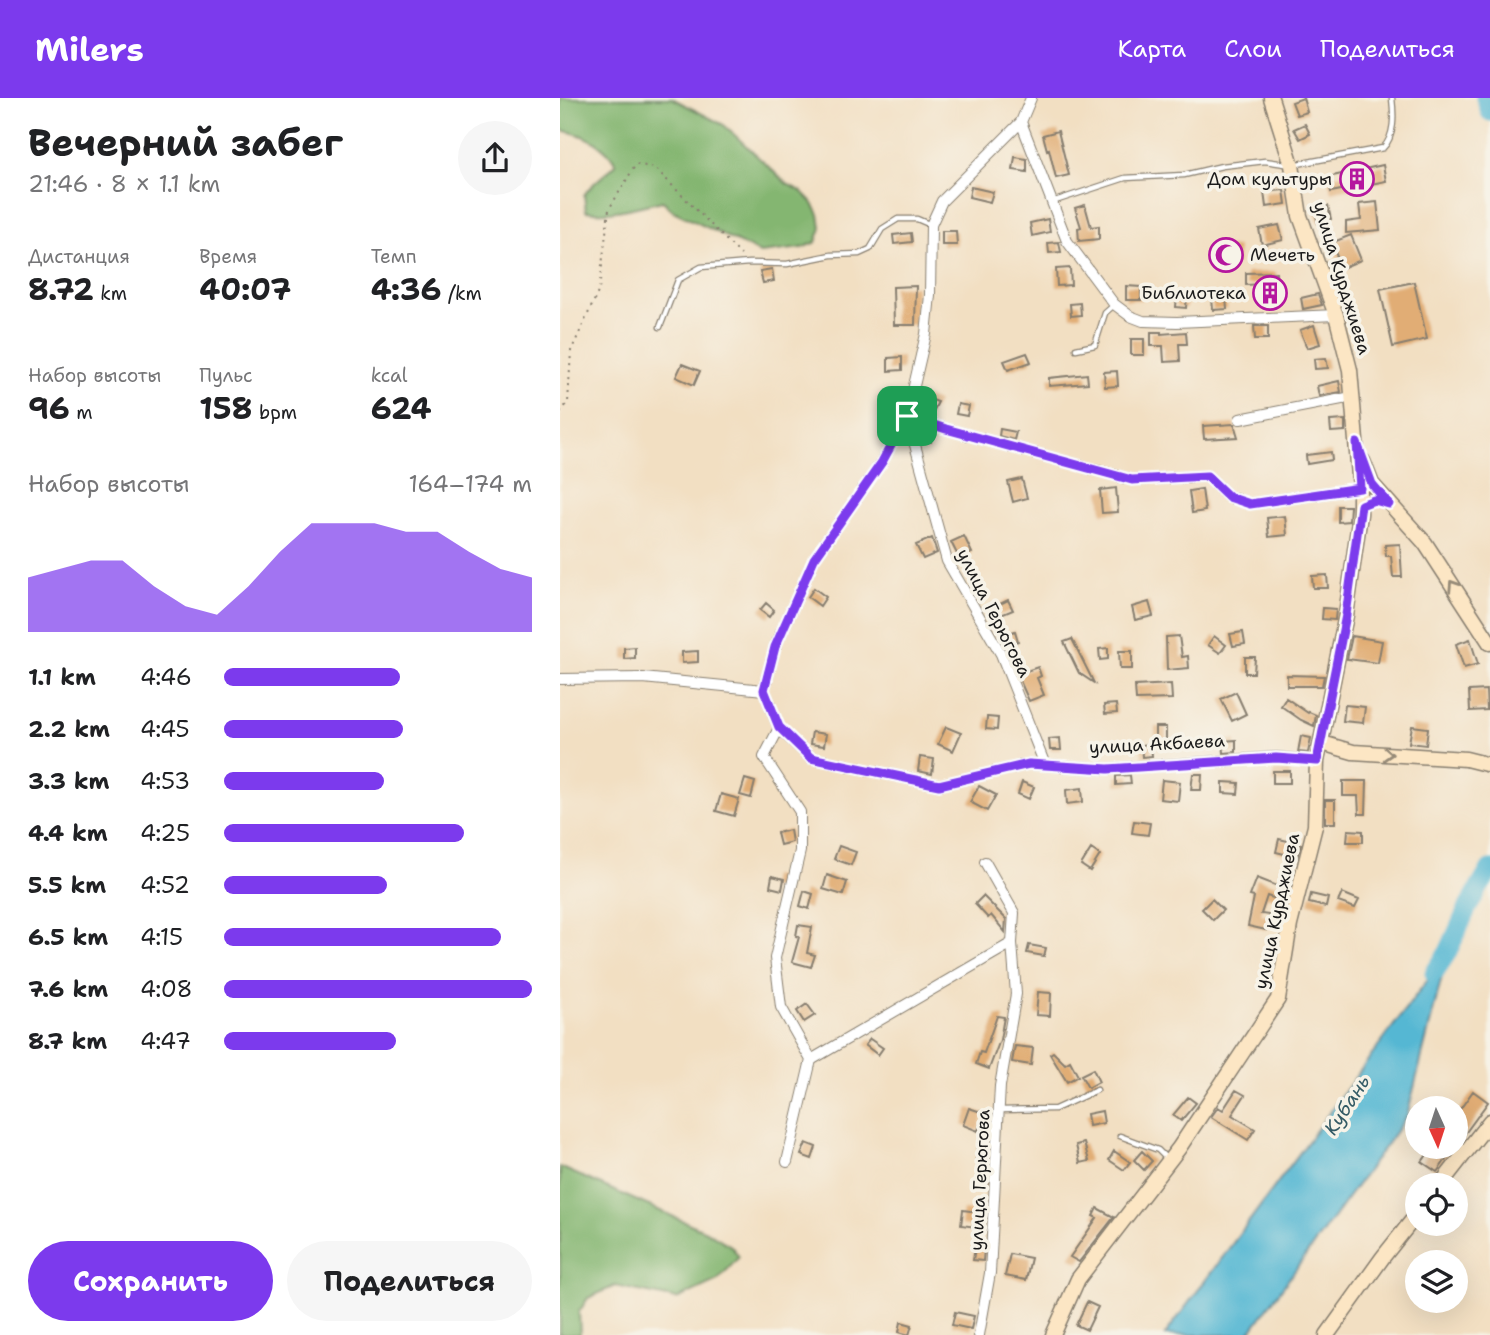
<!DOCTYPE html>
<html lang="ru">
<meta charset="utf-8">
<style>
body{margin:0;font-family:"Shantell Sans",sans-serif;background:#f6f6f6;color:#202124;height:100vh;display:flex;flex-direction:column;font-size:26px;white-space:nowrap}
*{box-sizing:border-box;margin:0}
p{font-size:23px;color:#757577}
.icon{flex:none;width:38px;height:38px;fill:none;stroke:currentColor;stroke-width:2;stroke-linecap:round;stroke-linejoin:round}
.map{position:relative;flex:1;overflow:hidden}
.sheet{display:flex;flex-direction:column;background:#fff;width:560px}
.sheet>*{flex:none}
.needle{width:46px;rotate:177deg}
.buttons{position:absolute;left:845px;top:998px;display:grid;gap:14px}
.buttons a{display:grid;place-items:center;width:63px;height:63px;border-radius:50%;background:#fff;box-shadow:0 7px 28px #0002;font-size:35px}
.pin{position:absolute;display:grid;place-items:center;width:60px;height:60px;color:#fff;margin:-30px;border-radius:14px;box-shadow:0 4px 10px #0006}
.round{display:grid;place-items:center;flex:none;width:74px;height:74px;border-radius:37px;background:#f6f6f6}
.overview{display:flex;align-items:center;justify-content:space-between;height:119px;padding:0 28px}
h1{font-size:38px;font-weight:700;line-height:52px}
.figures{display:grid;grid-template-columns:repeat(3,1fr);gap:10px;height:119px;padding:7px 28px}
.figures div{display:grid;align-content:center}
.figures b{font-size:30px;font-weight:700}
.figures small{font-size:19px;font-weight:400}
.figures p{font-size:19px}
.chart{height:196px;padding:14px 28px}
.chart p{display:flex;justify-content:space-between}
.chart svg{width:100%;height:126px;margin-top:7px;fill:#7c3aed;opacity:.7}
.button{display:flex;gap:14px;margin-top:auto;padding:14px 28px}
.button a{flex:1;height:80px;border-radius:42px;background:#7c3aed;color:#fff;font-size:28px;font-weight:700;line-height:80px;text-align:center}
.button a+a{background:#f6f6f6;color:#202124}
ul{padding:0 28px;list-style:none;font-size:23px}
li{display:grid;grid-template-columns:112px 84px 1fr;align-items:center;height:52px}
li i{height:18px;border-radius:9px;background:#7c3aed}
header{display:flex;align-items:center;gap:42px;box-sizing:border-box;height:98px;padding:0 35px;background:#7c3aed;color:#fff}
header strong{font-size:33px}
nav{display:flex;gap:38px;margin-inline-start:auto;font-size:24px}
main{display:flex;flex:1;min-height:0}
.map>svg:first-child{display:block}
.forest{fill:#84b671;stroke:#506946;stroke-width:2}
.water{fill:#55b7d3;stroke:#386a78;stroke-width:2}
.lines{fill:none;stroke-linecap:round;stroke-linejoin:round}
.river{stroke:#55b7d3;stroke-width:19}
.building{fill:#e1ad75}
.lane-casing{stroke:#877e6f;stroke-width:7}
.street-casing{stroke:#877e6f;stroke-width:12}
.secondary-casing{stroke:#877e6f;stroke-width:17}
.path{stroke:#877e6f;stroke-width:2;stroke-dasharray:2 5;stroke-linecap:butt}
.lane{stroke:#fff;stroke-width:4.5}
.street{stroke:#fff;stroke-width:10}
.secondary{stroke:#fce6c4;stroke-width:14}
.oneway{stroke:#978b78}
.route-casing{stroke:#fff;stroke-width:14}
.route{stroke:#7c3aed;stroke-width:9}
.labels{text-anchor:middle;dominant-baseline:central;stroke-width:7;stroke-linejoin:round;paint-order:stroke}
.poi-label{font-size:18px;fill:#1c1c1c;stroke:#f7f3e8;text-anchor:end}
.street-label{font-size:18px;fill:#1c1c1c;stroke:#f7f3e8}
.water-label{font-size:19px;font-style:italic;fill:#335a65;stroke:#f7f3e8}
</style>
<header>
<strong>Milers</strong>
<nav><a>Карта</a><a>Слои</a><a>Поделиться</a></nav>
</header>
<main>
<section class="sheet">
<div class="overview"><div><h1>Вечерний забег</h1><p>21:46 · 8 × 1.1 km</p></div><a class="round"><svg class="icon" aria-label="share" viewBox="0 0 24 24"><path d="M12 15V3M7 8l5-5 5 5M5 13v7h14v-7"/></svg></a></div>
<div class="figures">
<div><p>Дистанция</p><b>8.72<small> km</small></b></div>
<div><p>Время</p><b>40:07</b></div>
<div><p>Темп</p><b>4:36<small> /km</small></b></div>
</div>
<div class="figures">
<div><p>Набор высоты</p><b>96<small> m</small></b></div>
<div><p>Пульс</p><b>158<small> bpm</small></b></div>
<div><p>kcal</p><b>624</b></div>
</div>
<div class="chart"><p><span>Набор высоты</span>164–174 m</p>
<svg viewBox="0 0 160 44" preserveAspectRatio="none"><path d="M0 44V25L10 22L20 19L30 19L40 28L50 35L60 38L70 28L80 16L90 6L100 6L110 6L120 9L130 9L140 16L150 22L160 25V44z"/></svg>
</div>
<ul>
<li><b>1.1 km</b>4:46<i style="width:57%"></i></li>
<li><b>2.2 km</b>4:45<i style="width:58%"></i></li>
<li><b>3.3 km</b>4:53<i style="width:52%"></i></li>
<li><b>4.4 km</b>4:25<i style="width:78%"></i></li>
<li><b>5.5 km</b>4:52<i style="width:53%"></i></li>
<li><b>6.5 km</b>4:15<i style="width:90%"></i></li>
<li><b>7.6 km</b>4:08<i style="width:100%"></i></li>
<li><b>8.7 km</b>4:47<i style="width:56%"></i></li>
</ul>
<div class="button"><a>Сохранить</a><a>Поделиться</a></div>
</section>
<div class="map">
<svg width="930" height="1237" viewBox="0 0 930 1237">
<rect width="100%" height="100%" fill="#f7f3e8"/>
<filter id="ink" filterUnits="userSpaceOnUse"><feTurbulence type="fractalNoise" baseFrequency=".0143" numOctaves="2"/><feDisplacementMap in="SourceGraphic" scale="14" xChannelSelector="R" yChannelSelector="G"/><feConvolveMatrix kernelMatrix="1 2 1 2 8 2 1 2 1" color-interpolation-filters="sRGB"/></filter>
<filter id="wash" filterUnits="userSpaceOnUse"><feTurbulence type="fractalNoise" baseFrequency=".00686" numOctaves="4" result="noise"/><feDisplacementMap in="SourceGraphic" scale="28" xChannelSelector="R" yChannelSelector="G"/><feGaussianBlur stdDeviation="1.57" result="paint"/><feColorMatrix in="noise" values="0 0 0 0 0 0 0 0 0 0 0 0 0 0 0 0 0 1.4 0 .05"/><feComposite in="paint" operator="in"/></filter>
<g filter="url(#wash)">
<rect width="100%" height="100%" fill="#f2dfc2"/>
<!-- forest -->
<path class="forest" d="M0,0h112l52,27 63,59 14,7 11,11 7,12 2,14 -5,14 -14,6 -42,5 -87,-42 -10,-10c-26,5 -52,15 -77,10l-2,-16c9,-13 21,-20 32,-31 -11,-21 -33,-30 -56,-34z
M0,1069l146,64 25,15 8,11 -21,23 -41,19 -62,-13 -27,12 -9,14 1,23h-20z"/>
<!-- water -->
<path class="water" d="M888,854l-41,164 -159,219h-83z"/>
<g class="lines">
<!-- river -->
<path class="river" d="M925,0l5,14
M874,875l14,-21 19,-43 23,-40"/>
</g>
<g id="blocks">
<!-- building -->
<path class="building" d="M743,0l4,14 -10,3 -5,-13z
M745,26l5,10 -10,5 -6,-10z
M498,33l11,44 -13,3 -7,-29 -2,1 -4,-15z
M455,59l12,2v13l-14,-2z
M823,67l3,16 -55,11 -3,-15z
M411,89l22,5 -3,10 -21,-5z
M724,92l2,14 -20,3 -2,-15z
M817,104l3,28 -34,3v-11l15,-2 -2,-16z
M525,107l6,22 8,-1v13l-20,2 -1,-13 3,-1 -6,-19z
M768,108l3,13 -13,4 -4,-15z
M488,121l2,13 -18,4 -2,-13z
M719,127l4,15 -21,5 -3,-16z
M382,133h14l1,14h-15z
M351,135l1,9 -18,2 -1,-9z
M791,137l10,25 -19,8 -11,-25z
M499,144l2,10 -12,1 -1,-10z
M655,148l23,1 -1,17h-22z
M510,170l1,17 -14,1 -1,-17z
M212,171l2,12 -11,2 -3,-12z
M716,174l1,29 -14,1 -1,-18 -16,1v-12z
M854,184l13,57 -34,8 -13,-58z
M356,188l-1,39h-21l-1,-38z
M566,188l15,1v13h-15z
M758,196l4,11 -19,4 -2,-11z
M617,197l10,1 -1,12 -10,-1z
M652,200h14l1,11 -14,1z
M520,205l1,12 -10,1 -1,-12z
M754,227l6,19 -13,4 -7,-18z
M694,228h14v13h-13z
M591,234h10v2l25,-2 1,12h-8l1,17 -16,1 -1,-16h-12z
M571,241h13v16h-13z
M467,255l4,9 -23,8 -4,-9z
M342,259v13l-14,1v-13z
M766,260l2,10 -13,1 -1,-10z
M122,266l18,7 -6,14 -18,-8z
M557,273l1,15 -13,1 -1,-15z
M527,276l1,9 -39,3v-8z
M779,283l2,11 -22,4 -2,-10z
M364,299l14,5 -4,8 -13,-5z
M398,306l11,2 -2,10 -11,-2z
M785,322v11l-14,1 -1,-11z
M674,326l4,13 -34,2 -1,-13z
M362,331l10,3 -1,10 -10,-1z
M440,331l16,3 -2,8 -15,-4z
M771,354l1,8 -25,4 -1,-9z
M462,381l5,19 -14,4 -5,-20z
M556,390l2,24 -16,1 -2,-23z
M642,391l3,22 -13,2 -3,-22z
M778,408h12l-1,15 -11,1z
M725,418l2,19 -18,2 -2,-19z
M404,438l8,17 -13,5 -8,-16z
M372,440l5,15 -14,6 -7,-14z
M840,446l2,33h-9l-2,-21h-5l-1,-11z
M767,477l1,13h-15l-1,-12z
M254,490l12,9 -6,9 -12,-9z
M448,502l5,10 -12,5 -5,-9z
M589,504l4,14 -18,4 -3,-13z
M206,505l8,7 -5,7 -9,-7z
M763,510l13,1 -1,11 -13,-1z
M455,533l3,10 -12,4 -4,-10z
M683,534l2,12 -12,2 -3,-12z
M619,538l3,21 6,-1 1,12 -22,2 -1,-33z
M654,538l12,9 -6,8 -12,-8z
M792,538l30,5 -4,22 -31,-4z
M512,541l22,44 -15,-10 -15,-31z
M910,541l8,25 -14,4 -8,-24z
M75,549v11l-11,1v-11z
M548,550v11l-8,1 -1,-11z
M138,553v11l-16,1v-11z
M559,553h13v18h-12z
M685,559h10l-1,16h-9z
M478,569l3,9 -4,2 7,17 -15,6 -12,-27z
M727,577l37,1 -2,10h-35z
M611,586l1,15 -36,1 -1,-14z
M926,592l1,20 -17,1 -1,-20z
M676,594l10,22 -14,7 -11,-22z
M726,600l22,15 1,-1 7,3 -2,11 -13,-6 -20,-14z
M556,606l1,9 -12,1 -1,-9z
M785,607l20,2 -2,16 -20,-2z
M427,619l11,1 -1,12 -11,-1z
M852,628l16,2 -2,17 -17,-2z
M386,629l15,6 -8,18 -15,-7z
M595,629h11v15l-11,-1z
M252,634l14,2 -2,12 -14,-2z
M741,638l10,2 -3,15 -10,-1z
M500,640l1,12h-11l-1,-11z
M676,642v12l-12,1 -1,-12z
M591,646l1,12 -10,1 -1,-12z
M360,659l14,2 -2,15 -14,-3z
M713,673h17v12h-17z
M633,676h9l-1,16h-10z
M570,677l1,9 -15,1v-9z
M185,681l10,3 -4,16 -11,-3z
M602,682l18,2 -2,19 -18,-2z
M783,683h24l-1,33h-7l-1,-18h-15z
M462,684l12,5 -5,12 -11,-5z
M663,684l16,1 -1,11 -15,-1z
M419,688l17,9 -9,16 -17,-9z
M522,690l1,14 -16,2 -1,-14z
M161,696l18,5 -5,17 -18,-5z
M765,702h10v23h-10z
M574,723l16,2 -2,12 -16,-2z
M230,732l2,12 -12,3 -3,-12z
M788,732l15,1v11h-16z
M719,741l22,5 -4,13 -21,-5z
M279,748l17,6 -5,13 -17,-6z
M531,751l9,6 -10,16 -9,-6z
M267,777l20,7 -4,13 -20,-6z
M212,778l12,3 -2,11 -12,-3z
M697,780l23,9 3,-8 8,3 -5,20 -19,-6 -6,18 8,1 -3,15 -18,-4 6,-29 -4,-1z
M244,793l9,3 -4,15 -9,-3z
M782,795l17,7 -4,8 -17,-6z
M751,796l17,4 -2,9 -17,-4z
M423,798l23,23 -1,13 -14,-17 -3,3 -13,-14z
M652,801l11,11 -10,10 -11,-11z
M238,827l14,2 -5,26 8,2 -4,12 -19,-5 7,-25 -3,-1z
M469,847l17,3 -2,8 -17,-3z
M478,894l13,1 -1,23 -14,-1z
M247,906l8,11 -11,7 -7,-11z
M437,918l7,1 -4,23 -11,29 -13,-5 4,-12 4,1z
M310,941l13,9 -5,7 -13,-10z
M455,948l18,2 -2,17 -19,-3z
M493,954l12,12 5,-3 8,15 -11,6 -17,-28z
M533,971l6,13 -11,6 -7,-13z
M676,992l9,5 -13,20 23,14 -7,11 -37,-23 7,-10 5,3z
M913,993l15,11 -51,70 -15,-10 11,-16h23v-31z
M628,999l8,6 -15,18 -8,-6z
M409,1010l15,5 -6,18 -15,-6z
M542,1013l2,12 -15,3 -2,-12z
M246,1045l10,4 -4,12 -11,-4z
M524,1045l5,18 -9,2 -4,-18z
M418,1049l11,2 -2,39 -12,-2 5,-26 -4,-1z
M554,1053l16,11 -6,8 -15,-10z
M582,1053l10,10 -8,9 -10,-10z
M537,1110l17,9 -35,45 -9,-5 27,-39 -4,-2z
M403,1112l15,2 -2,15 -15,-2z
M415,1150l9,1 -1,12 -10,-1z
M450,1156l21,4 -5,22 -21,-4z
M527,1204l11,5 -11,23 -11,-5z
M395,1214l19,4 -3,13 -19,-4z
M341,1224l11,3 -3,10 -10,-3z"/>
</g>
</g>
<g filter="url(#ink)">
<use href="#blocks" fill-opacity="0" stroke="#877e6f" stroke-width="2"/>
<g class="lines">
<!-- lane casing -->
<g class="lane-casing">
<path id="lane" d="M492,104l73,-24 59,-3 38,-9 43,-5 27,4 91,-17c12,-12 11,-33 9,-50
M100,229l18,-47 23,-13 48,-4 38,1 44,-9 28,-1 11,-5 12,-20 16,-10h19l14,6
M516,251l19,-4 10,-32 9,-8
M441,1012l54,-1 42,-19
M560,1038l38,14 10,10"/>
</g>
<!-- street casing -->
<g class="street-casing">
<path id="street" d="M471,0l-10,24 -79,79 -11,24 -1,70 -4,39 -19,82 40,145 54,93 44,111
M461,24l46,119 47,63 16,12 13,5 34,1 159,-7
M680,321l112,-22
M0,581l83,-1 121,12
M219,630l-15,29 36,55v39l-25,107 6,49 30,53 -24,102
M757,663l-41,-4 -168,12 -79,-5 -90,21 -128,-27 -32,-30 -15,-38 11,-43 39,-88 68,-97 25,-46 39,13 186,51 75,-4 22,21 21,7 110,-16
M251,962l201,-117
M419,1237l11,-62 10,-187 16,-92 -4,-51 2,-30 -29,-51"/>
</g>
<!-- secondary casing -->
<g class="secondary-casing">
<path id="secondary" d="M803,363l9,23 53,59 65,100
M762,645l31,9 113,7 24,6
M880,1087l50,-64
M493,1237l25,-56 101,-131 99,-149 12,-74 25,-99 2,-65 29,-146 14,-101v-26l-10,-118 -14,-55 -36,-99 -8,-51 -21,-67
M767,1237l56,-78 35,-44"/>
</g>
<!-- path -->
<path class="path" d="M0,314l8,-9 3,-52 28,-61 10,-81 27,-45 19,4 86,87"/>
<!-- lane -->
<use href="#lane" class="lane"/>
<!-- street -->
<use href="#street" class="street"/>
<!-- secondary -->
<use href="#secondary" class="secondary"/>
</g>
<!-- one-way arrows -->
<defs><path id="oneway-chevron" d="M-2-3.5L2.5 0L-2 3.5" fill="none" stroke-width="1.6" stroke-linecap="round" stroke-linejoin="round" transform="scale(1.75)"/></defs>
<g class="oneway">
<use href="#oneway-chevron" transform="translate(893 487) rotate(-123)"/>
<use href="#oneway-chevron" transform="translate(828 656) rotate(3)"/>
</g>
</g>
<g class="lines" filter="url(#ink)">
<!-- route casing -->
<g class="route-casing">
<path id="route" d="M347,318l39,13 186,51 75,-4 22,21 21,7 110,-16 -3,-45 15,41 17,20 -15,-4 -13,5 -15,110 -29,146 -41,-3 -168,11 -79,-5 -90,21 -128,-27 -32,-31 -15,-37 11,-43 39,-88 68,-97z"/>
</g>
<!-- route -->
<use href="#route" class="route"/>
</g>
<!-- icons -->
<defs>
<g id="building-ring" transform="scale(1.75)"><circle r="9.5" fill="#f7f3e8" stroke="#b5179e" stroke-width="1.5"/><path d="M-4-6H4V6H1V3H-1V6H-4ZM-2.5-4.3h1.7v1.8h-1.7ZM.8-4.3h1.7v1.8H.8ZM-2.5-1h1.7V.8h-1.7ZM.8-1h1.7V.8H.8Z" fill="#b5179e"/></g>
<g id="mosque-ring" transform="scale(1.75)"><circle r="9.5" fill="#f7f3e8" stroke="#b5179e" stroke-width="1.5"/><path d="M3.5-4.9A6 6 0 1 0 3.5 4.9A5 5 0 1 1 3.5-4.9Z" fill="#b5179e"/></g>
</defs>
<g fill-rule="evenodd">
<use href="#building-ring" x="797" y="81"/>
<use href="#mosque-ring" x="666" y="157"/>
<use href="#building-ring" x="710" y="195"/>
</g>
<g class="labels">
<!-- poi labels -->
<g class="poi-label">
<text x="772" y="81">Дом культуры</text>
<text x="690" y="157" text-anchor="start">Мечеть</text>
<text x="686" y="195">Библиотека</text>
</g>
<!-- street labels -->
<g class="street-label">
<text transform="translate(782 180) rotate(73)">улица Курджиева</text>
<text transform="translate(434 515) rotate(63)">улица Герюгова</text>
<text transform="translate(597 646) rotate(-3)">улица Акбаева</text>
<text transform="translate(717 813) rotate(-78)">улица Курджиева</text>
<text transform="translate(420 1082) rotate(-87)">улица Герюгова</text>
</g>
<!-- water labels -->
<g class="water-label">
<text transform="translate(787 1007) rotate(-57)">Кубань</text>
</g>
</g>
</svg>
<div class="buttons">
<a><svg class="needle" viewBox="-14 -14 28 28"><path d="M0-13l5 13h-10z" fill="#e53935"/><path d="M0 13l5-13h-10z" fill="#757577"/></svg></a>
<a><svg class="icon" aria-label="locate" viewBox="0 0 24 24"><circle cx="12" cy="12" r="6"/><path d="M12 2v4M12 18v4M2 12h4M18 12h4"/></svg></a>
<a><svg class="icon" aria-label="layers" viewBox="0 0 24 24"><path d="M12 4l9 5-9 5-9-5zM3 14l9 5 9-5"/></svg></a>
</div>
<div class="pin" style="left:347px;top:318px;background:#1e9e55"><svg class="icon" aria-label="arrive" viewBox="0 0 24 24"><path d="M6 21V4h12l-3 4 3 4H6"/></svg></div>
</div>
</main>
